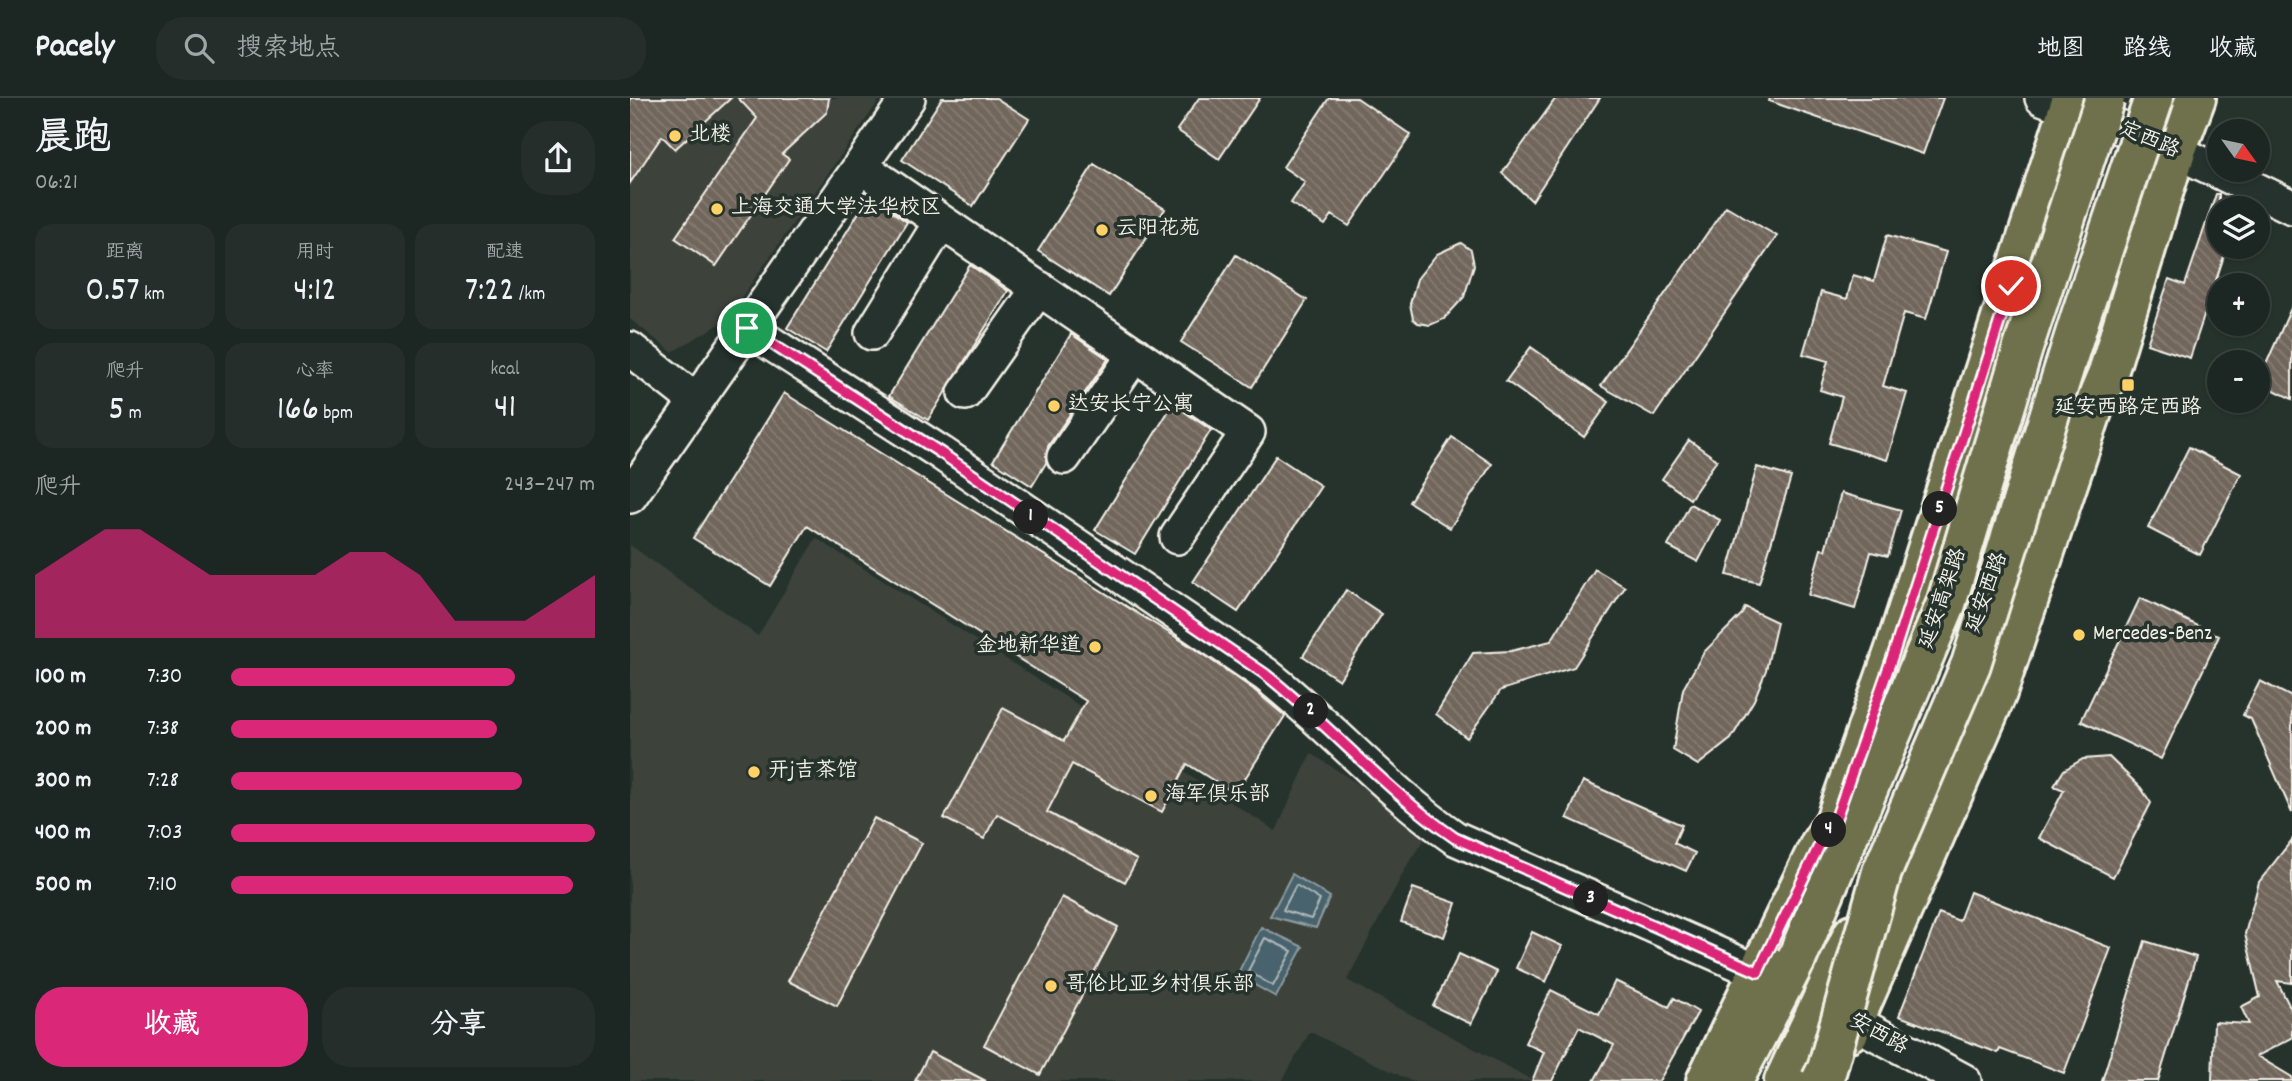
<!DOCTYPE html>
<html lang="zh">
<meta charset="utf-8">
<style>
body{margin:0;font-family:Dekko,"LXGW WenKai TC",sans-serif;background:#252e2a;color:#f1f3f6;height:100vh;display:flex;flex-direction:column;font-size:26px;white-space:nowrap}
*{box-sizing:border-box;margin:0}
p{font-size:23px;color:#a0a5a5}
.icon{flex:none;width:38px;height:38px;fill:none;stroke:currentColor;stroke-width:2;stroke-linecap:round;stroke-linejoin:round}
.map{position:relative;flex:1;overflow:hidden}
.side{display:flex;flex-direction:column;background:#1c2622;width:630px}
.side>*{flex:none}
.needle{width:46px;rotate:123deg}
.controls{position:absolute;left:1577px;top:21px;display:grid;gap:14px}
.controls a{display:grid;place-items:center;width:63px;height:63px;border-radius:50%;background:#1c2622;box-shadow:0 2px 5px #0004,0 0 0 2px #3a4340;font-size:35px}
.pin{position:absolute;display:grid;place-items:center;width:60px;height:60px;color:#fff;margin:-30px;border:4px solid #fff;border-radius:50%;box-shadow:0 2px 7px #0007}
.km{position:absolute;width:35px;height:35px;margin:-18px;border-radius:50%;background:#222;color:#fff;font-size:19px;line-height:35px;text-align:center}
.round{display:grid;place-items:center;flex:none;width:74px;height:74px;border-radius:28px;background:#252e2a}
.overview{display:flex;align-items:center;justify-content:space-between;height:119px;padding:0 35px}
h1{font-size:38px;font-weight:600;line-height:52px}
.metrics{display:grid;grid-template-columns:repeat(3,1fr);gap:10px;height:119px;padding:7px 35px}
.metrics div{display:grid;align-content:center;border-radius:18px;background:#252e2a;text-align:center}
.metrics b{font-size:35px;font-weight:600}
.metrics small{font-size:19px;font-weight:400}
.metrics p{font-size:19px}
.chart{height:196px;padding:14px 35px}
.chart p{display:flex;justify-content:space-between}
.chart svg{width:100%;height:126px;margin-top:7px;fill:#db2777;opacity:.7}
.button{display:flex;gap:14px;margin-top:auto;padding:14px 35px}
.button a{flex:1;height:80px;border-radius:28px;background:#db2777;color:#fff;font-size:28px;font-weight:600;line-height:80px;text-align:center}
.button a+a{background:#252e2a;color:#f1f3f6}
ul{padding:0 35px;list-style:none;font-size:23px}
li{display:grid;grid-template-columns:112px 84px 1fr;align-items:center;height:52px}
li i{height:18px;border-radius:9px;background:#db2777}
header{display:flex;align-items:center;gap:42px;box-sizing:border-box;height:98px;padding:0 35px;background:#1c2622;border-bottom:2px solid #3a4340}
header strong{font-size:33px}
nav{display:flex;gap:38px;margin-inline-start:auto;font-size:24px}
.search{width:490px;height:63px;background:#252e2a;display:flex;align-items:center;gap:18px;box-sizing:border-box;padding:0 24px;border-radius:28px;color:#a0a5a5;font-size:26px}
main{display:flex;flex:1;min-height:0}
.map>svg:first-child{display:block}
.built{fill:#3c423b}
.water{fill:#49646e;stroke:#8d9c9f;stroke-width:2}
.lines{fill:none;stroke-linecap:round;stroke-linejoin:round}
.shore{stroke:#b0b9b7;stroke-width:2}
.building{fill:url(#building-back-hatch);stroke:#f4f1e8;stroke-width:2}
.minor-casing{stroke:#f4f1e8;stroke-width:38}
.major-casing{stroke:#f4f1e8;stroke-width:44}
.highway-casing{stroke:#f4f1e8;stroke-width:44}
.minor{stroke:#26332d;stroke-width:33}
.major{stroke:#6e714b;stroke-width:38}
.highway{stroke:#6e714b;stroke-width:38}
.highway-bridge-casing{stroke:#f4f1e8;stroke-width:44;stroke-linecap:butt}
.highway-bridge{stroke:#6e714b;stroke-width:38}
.route-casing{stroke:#fff;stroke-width:14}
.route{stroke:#db2777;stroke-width:9}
.poi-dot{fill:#ffd166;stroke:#26332d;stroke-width:2.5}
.labels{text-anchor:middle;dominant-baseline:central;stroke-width:7;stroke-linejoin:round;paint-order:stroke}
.poi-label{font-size:21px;fill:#f4f1e8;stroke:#26332d;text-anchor:start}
.street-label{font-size:21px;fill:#f4f1e8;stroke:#26332d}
</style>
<header>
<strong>Pacely</strong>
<div class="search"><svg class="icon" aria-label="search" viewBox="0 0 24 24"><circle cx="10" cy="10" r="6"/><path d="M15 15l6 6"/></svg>搜索地点</div>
<nav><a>地图</a><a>路线</a><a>收藏</a></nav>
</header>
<main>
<section class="side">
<div class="overview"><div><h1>晨跑</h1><p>06:21</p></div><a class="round"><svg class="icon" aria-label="share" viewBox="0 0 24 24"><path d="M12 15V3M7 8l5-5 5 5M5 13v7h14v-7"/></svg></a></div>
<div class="metrics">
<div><p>距离</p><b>0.57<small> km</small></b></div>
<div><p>用时</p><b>4:12</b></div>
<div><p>配速</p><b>7:22<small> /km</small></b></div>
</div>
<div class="metrics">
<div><p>爬升</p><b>5<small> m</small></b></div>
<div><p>心率</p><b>166<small> bpm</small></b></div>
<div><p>kcal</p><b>41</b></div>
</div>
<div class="chart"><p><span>爬升</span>243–247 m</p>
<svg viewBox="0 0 160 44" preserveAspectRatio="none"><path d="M0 44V22L10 14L20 6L30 6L40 14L50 22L60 22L70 22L80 22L90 14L100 14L110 22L120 38L130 38L140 38L150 30L160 22V44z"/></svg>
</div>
<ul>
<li><b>100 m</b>7:30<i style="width:78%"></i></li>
<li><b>200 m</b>7:38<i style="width:73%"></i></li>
<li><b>300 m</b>7:28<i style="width:80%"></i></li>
<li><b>400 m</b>7:03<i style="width:100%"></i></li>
<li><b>500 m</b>7:10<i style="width:94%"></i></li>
</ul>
<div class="button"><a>收藏</a><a>分享</a></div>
</section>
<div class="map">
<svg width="1662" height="983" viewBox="0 0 1662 983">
<defs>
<pattern id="building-back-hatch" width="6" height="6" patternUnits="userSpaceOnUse" patternTransform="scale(1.75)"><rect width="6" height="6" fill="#71665c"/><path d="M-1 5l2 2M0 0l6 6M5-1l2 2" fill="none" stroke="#867c73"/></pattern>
</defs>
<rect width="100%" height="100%" fill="#26332d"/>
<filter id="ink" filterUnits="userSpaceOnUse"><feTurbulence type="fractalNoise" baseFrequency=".0143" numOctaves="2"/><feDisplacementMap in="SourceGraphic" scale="14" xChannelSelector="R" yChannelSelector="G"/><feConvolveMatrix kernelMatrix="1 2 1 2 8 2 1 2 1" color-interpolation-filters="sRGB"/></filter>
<g filter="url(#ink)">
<!-- built -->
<path class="built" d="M0,0h251l-156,223 -53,31 -42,-33z
M186,440l460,293 35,-78 119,79 -21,30 -62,118 187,101h-123l-101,-49 -28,49h-652v-536l128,91z"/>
<!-- water -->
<path class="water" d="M662,776l38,23 -14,31 -46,-12z
M631,829l42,20 -27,50 -39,-22z"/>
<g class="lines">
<!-- shore -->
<path class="shore" d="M666,787l24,15 -9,19 -28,-9z
M635,840l27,13 -19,35 -25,-15z"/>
</g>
<!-- building -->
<path class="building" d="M0,0h101l-56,51 -13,-13 -32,47z
M108,0h91l-2,14 -45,42 7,5 -73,107 -41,-28 82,-120z
M312,0h54l33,21 -56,87 -71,-46z
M569,0h61l-41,61 -42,-29z
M699,0h28l54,37 -62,91 -17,-11 -7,10 -34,-22 14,-21 -22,-15z
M926,0h44l-68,103 -30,-28z
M1140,0h173l-20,56 -154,-53z
M464,66l71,45 -56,87 -71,-45z
M1586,96h3v53h8l-37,111 -43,-14 22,-65 16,6z
M239,98l38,26 -81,130 -39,-24z
M1096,108l51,30 -123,180 -53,-30z
M1257,137l59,17 -20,67 -22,-6 -21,73 24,7 -20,67 -58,-17 13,-46 -22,-7 8,-29 -25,-7 18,-62 26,7 6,-24 21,6z
M831,145l10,7 3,15 -10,32 -20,22 -14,6 -12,-2 -5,-4 -3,-15 7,-25 20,-25z
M606,157l71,45 -55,87 -71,-45z
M340,167l38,26 -80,129 -39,-24z
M1662,208v93l-34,-17z
M441,236l37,25 -60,87 -2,17 -14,23 -39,-25z
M901,249l78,55 -25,35 -78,-56z
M154,295l411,256 58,40 32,27 -50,78 -48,-30 -25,48 -90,-48 -25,48 90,48 -12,22 -128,-68 -13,25 -40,-21 59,-110 61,33 22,-40 -279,-175 -37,60 -77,-48z
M543,306l38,26 -76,124 -40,-24z
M822,339l40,27 -42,64 -41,-26z
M1059,342l28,20 -27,39 -28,-20z
M1559,349l52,27 -41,81 -52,-27z
M646,358l45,30 -83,126 -45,-30z
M1127,369l34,10 -32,106 -32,-8z
M1211,395l60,17 -13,46 -17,-4 -16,57 -47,-14 13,-46 4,1z
M1060,406l30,16 -22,42 -30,-16z
M965,471l30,18 -51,80 -73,23 -34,48 -31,-24 37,-61 38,-2 40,-10z
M716,492l36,24 -43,66 -36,-24z
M1510,500l79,38 -58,123 -80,-38z
M1115,509l32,15 -11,48 -12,30 -23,39 -33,26 -25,-15 10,-61 21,-37 38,-38z
M1630,583l32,16v116l-41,-94 -8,-4z
M1479,659l32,31 10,15 -38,74 -74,-39 25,-48 -10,-4 10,-16 19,-11z
M953,683l99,44 -8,18 21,10 -9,18 -119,-53z
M244,720l48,25 -85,163 -49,-25z
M1662,742v143l-15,-2 15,30v27l-35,18 35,21v4h-80l2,-59 35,2 -8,-17 19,-10 -15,-63 14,-52z
M783,790l43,15 -12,34 -43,-15z
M1340,794l141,56 -47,125 -64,-24 -2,4 -99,-37 40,-103 20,8z
M432,799l56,30 -78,148 -56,-30z
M902,834l30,14 -16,36 -30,-14z
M1515,843l51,16 -38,124h-56z
M829,856l38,18 -26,52 -38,-18z
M985,883l54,26 5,-9 24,14 -39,69h-65l20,-36 -35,-18 -27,54h-20l12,-29 -19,-9 26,-53 48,24z
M300,954l56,29h-71z"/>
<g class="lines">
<!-- minor casing -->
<g class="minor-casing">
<path id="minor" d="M1412,0l109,41 141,68
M230,68l388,266 -71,105
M117,230l194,125 324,221c66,52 121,116 190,164l303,134
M242,235l69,-111
M0,251l66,52
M335,295l74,-105
M434,359l71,-103
M0,398l278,-398
M1202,912l132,71"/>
</g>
<!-- major casing -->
<g class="major-casing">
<path id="major" d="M1219,934l148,-339 96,-284 14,-33 69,-225 20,-53
M1076,983l114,-237 15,-23 60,-172 177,-551"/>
</g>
<!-- highway casing -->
<g class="highway-casing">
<path id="highway" d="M1103,983l64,-123
M1154,983l69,-147"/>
</g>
<!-- minor -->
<use href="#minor" class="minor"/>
<!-- major -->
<use href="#major" class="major"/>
<!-- highway -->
<use href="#highway" class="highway"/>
<!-- highway-bridge casing -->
<g class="highway-bridge-casing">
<path id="highway-bridge" d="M1167,860l149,-354 77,-256 82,-250
M1191,983l6,-12 55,-197 89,-208 110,-349 73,-217"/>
</g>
<!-- highway-bridge -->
<use href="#highway-bridge" class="highway-bridge"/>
</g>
</g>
<g class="lines" filter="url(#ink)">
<!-- route casing -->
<g class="route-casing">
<path id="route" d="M117,230l194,125 324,221c66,52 121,117 190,164l303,134 62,-128 15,-23 60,-172 116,-363"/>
</g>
<!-- route -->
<use href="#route" class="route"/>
</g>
<!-- markers -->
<g class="poi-dot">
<circle cx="45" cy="38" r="7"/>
<circle cx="87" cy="111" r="7"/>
<circle cx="472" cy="132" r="7"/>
<rect x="1491" y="280" width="14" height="14" rx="3.5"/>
<circle cx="424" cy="308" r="7"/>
<circle cx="1449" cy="537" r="7"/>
<circle cx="465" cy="549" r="7"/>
<circle cx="124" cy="674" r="7"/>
<circle cx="521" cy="698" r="7"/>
<circle cx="421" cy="888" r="7"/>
</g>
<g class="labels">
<!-- poi labels -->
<g class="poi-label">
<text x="59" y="38">北楼</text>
<text x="101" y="111">上海交通大学法华校区</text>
<text x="486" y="132">云阳花苑</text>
<text x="438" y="308">达安长宁公寓</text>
<text x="1498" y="311" text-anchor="middle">延安西路定西路</text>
<text x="1463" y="537">Mercedes-Benz</text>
<text x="451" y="549" text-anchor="end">金地新华道</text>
<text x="138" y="674">开j吉茶馆</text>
<text x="535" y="698">海军俱乐部</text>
<text x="435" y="888">哥伦比亚乡村俱乐部</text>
</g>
<!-- street labels -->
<g class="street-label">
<text transform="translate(1519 43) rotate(23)">定西路</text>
<text transform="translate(1358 495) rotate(-70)">延安西路</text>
<text transform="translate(1314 501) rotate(-71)">延安高架路</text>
<text transform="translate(1248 937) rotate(29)">安西路</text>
</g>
</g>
</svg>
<div class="controls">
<a><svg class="needle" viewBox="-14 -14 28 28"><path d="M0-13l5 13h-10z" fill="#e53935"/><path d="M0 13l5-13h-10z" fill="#a0a5a5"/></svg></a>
<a><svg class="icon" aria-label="layers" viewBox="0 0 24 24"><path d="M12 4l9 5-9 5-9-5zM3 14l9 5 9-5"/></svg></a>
<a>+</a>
<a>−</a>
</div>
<div class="pin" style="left:117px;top:230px;background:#1e9e55"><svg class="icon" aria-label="arrive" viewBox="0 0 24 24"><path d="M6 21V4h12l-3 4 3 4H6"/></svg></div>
<div class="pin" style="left:1381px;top:188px;background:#d93025"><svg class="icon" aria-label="check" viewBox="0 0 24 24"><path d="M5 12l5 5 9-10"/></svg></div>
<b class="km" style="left:401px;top:419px">1</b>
<b class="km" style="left:681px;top:613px">2</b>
<b class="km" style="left:961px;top:801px">3</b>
<b class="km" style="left:1199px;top:732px">4</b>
<b class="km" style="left:1310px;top:411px">5</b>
</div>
</main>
